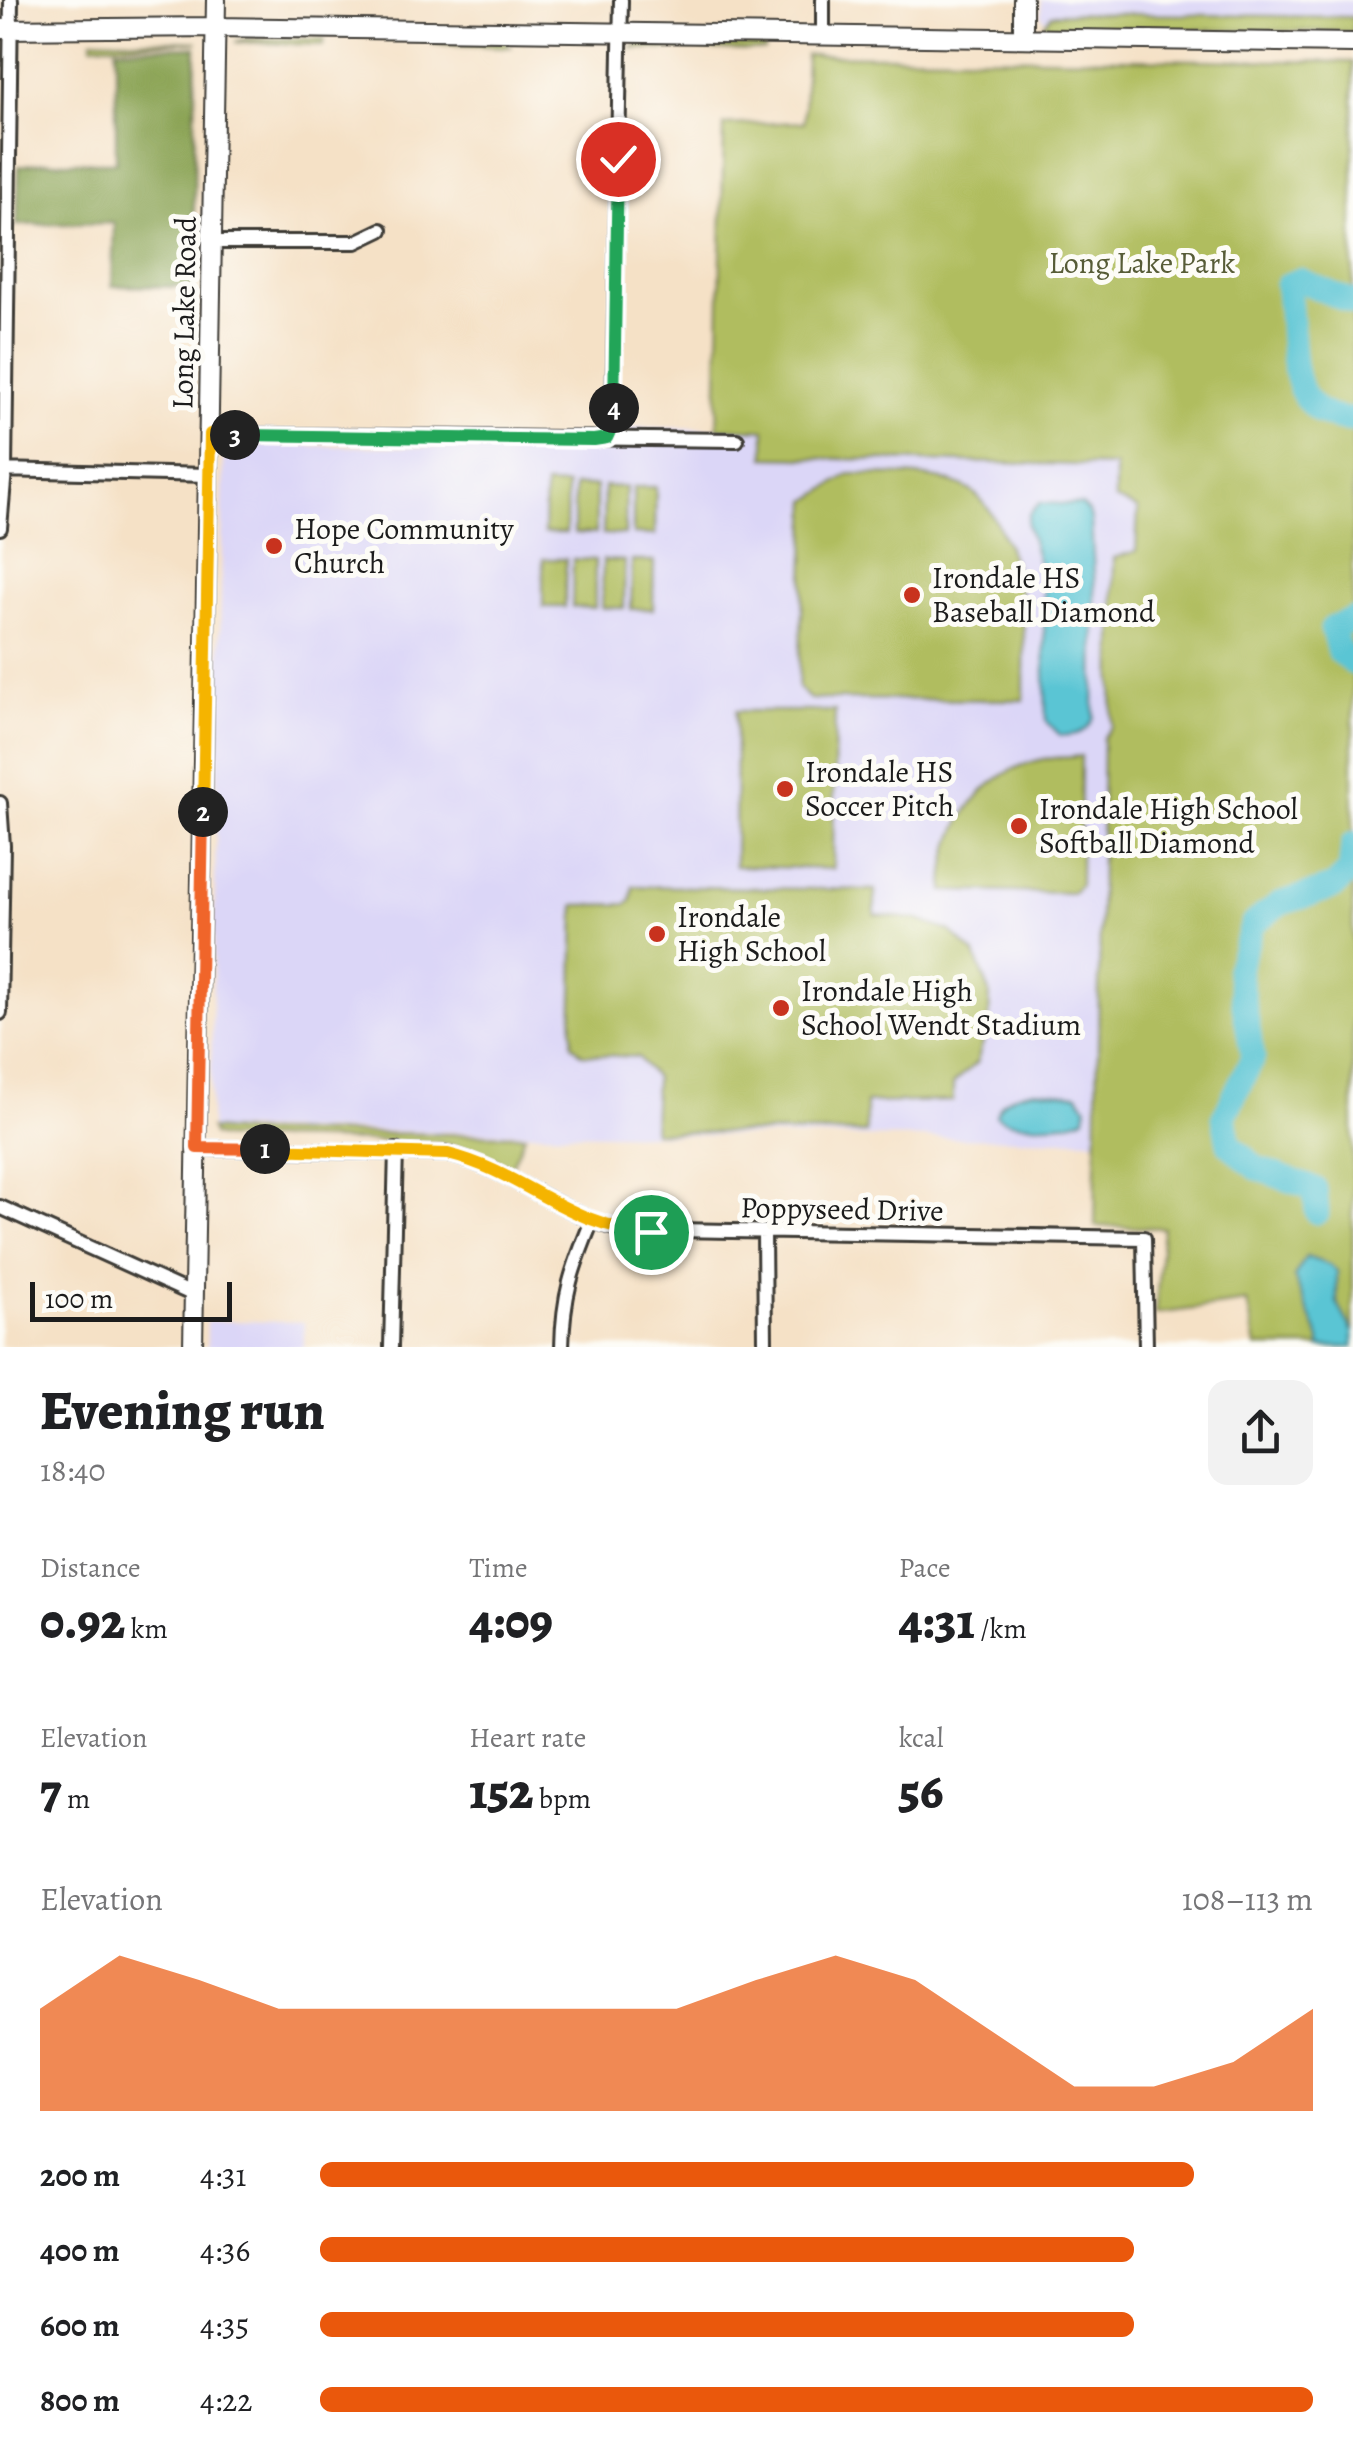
<!DOCTYPE html>
<meta charset="utf-8">
<style>
body{margin:0;font-family:Alegreya,serif;background:#f2f2f2;color:#202124;height:100vh;display:flex;flex-direction:column;font-size:38px;white-space:nowrap}
*{box-sizing:border-box;margin:0}
p{font-size:32px;color:#757577}
.icon{flex:none;width:55px;height:55px;fill:none;stroke:currentColor;stroke-width:2;stroke-linecap:round;stroke-linejoin:round}
.map{position:relative;height:1347px;overflow:hidden}
.panel{display:flex;flex-direction:column;background:#fff;flex:1}
.panel>*{flex:none}
.scale{position:absolute;left:30px;bottom:25px;width:202px;box-sizing:border-box;padding-left:10px;border:5px solid #1c1c1c;border-top:0;font-size:28px;line-height:35px;white-space:nowrap;color:#1c1c1c;-webkit-text-stroke:8px #fdfcf7;paint-order:stroke}
.pin{position:absolute;display:grid;place-items:center;width:85px;height:85px;color:#fff;margin:-42px;border:5px solid #fff;border-radius:50%;box-shadow:0 2px 10px #0007}
.km{position:absolute;width:50px;height:50px;margin:-25px;border-radius:50%;background:#222;color:#fff;font-size:28px;line-height:50px;text-align:center}
.round{display:grid;place-items:center;flex:none;width:105px;height:105px;border-radius:20px;background:#f2f2f2}
.headline{display:flex;align-items:center;justify-content:space-between;height:170px;padding:0 40px}
h1{font-size:55px;font-weight:800;line-height:75px}
.stats{display:grid;grid-template-columns:repeat(3,1fr);gap:15px;height:170px;padding:10px 40px}
.stats div{display:grid;align-content:center}
.stats b{font-size:50px;font-weight:800}
.stats small{font-size:28px;font-weight:400}
.stats p{font-size:28px}
.chart{height:280px;padding:20px 40px}
.chart p{display:flex;justify-content:space-between}
.chart svg{width:100%;height:180px;margin-top:10px;fill:#ea580c;opacity:.7}
ul{padding:0 40px;list-style:none;font-size:32px}
li{display:grid;grid-template-columns:160px 120px 1fr;align-items:center;height:75px}
li i{height:25px;border-radius:12px;background:#ea580c}
.map>svg:first-child{display:block}
.built{fill:#dbd6f7}
.green{fill:#b0bd5f;stroke:#666c3e;stroke-width:2.5}
.forest{fill:#8ca456;stroke:#546039;stroke-width:2.5}
.water{fill:#5ac5d4;stroke:#3b7078;stroke-width:2.5}
.lines{fill:none;stroke-linecap:round;stroke-linejoin:round}
.river{stroke:#5ac5d4;stroke-width:25}
.street-casing{stroke:#3d3a36;stroke-width:18}
.secondary-casing{stroke:#3d3a36;stroke-width:22}
.street{stroke:#fff;stroke-width:12}
.secondary{stroke:#fff;stroke-width:18}
.split-1-casing{stroke:#fff;stroke-width:20}
.split-2-casing{stroke:#fff;stroke-width:20}
.split-3-casing{stroke:#fff;stroke-width:20}
.split-4-casing{stroke:#fff;stroke-width:20}
.split-5-casing{stroke:#fff;stroke-width:20}
.split-1{stroke:#f5b400;stroke-width:12}
.split-2{stroke:#f0652b;stroke-width:12}
.split-3{stroke:#f5b400;stroke-width:12}
.split-4{stroke:#22a559;stroke-width:12}
.split-5{stroke:#22a559;stroke-width:12}
.poi-dot{fill:#c8321e;stroke:#fdfcf7;stroke-width:4}
.labels{text-anchor:middle;dominant-baseline:central;stroke-width:10;stroke-linejoin:round;paint-order:stroke}
.park-label{font-size:30px;fill:#575c37;stroke:#fdfcf7}
.street-label{font-size:30px;fill:#1c1c1c;stroke:#fdfcf7}
.poi-label{font-size:30px;fill:#1c1c1c;stroke:#fdfcf7;text-anchor:start}
</style>
<div class="map">
<svg width="1353" height="1347" viewBox="0 0 1353 1347">
<rect width="100%" height="100%" fill="#fdfcf7"/>
<filter id="ink" filterUnits="userSpaceOnUse"><feTurbulence type="fractalNoise" baseFrequency=".01" numOctaves="2"/><feDisplacementMap in="SourceGraphic" scale="20" xChannelSelector="R" yChannelSelector="G"/><feConvolveMatrix kernelMatrix="1 2 1 2 8 2 1 2 1" color-interpolation-filters="sRGB"/></filter>
<filter id="wash" filterUnits="userSpaceOnUse"><feTurbulence type="fractalNoise" baseFrequency=".0048" numOctaves="4" result="noise"/><feDisplacementMap in="SourceGraphic" scale="40" xChannelSelector="R" yChannelSelector="G"/><feGaussianBlur stdDeviation="2.25" result="paint"/><feColorMatrix in="noise" values="0 0 0 0 0 0 0 0 0 0 0 0 0 0 0 0 0 1.4 0 .05"/><feComposite in="paint" operator="in"/></filter>
<g filter="url(#wash)">
<rect width="100%" height="100%" fill="#f5e1c6"/>
<!-- built -->
<path class="built" d="M1041,0h312v17l-291,-4 -11,2 -6,5 -4,-5z
M623,427l142,3v27l350,8v34l23,10 -2,42 -24,175 -9,12 -6,402 -887,-11 14,-679 12,-5 366,4 14,-9z
M207,1321l97,1v25h-97z"/>
<!-- green -->
<path class="green" d="M1062,13l291,4v15l-298,-4 -11,-3 7,-10z
M92,39l106,3 -106,3z
M245,39h79v6l-89,-3z
M441,40l65,1 5,6 -77,-3z
M639,43l125,2 1,2v4l-133,-3z
M806,55l547,7v1285h-97l-9,-45 -92,12 8,-86 -68,-2 8,-488 9,-12 2,-168 22,-7 2,-42 -23,-10v-33l-350,-9v-27l-48,-2 7,-303 80,-3z
M849,474c34,0 84,-1 115,13 17,8 26,23 35,40 30,60 25,107 25,173l-214,-1 -12,-11 10,-187z
M545,485l22,1 -1,47h-22z
M574,486h22v48l-22,-1z
M604,486l22,1 -1,48 -22,-1z
M633,487h23l-1,48 -22,-1z
M543,559h23l-1,48h-22z
M573,559l22,1v48l-23,-1z
M603,560l22,1 -1,47h-22z
M632,561h22l-1,48h-22z
M736,711h99l-2,158 -98,-3z
M1081,756l-1,129 -7,8 -129,-2c0,-62 35,-118 99,-132 12,-2 26,-1 38,-3z
M633,886l242,4v25l40,4 35,12 25,23 15,39 -1,30 -12,39 -24,22v17l-87,2v30l-213,-1 2,-54 -17,-21 -56,-3 -10,-10 3,-139 52,-1 4,-3z
M210,1129l36,3 279,3 -14,32 -33,-16 -43,-9 -215,-4 -8,-3z"/>
<!-- forest -->
<path class="forest" d="M196,47l-3,240 -81,-1 2,-63 -97,2 2,-59 27,-4h70v-114z"/>
<!-- water -->
<path class="water" d="M1040,503l42,2 7,7 2,8 4,73 -1,125c-7,15 -18,18 -34,17l-14,-14 -3,-144 -16,-52 2,-11z
M1035,1090l43,4 9,13 -2,10c-18,9 -75,11 -89,-2 7,-20 21,-21 39,-25z
M1306,1257l24,8 7,6v32l16,29v15h-33v-7l-26,-63z"/>
<g class="lines">
<!-- river -->
<path class="river" d="M1353,303l-53,-23 -13,5c11,53 -10,133 66,135
M1353,620l-21,8 7,24 14,11
M1317,1212l-2,-23 -59,-21 -27,-24 -5,-27 29,-60 -15,-88 15,-45 26,-20 55,-17 16,-16 3,-27"/>
</g>
</g>
<g filter="url(#ink)">
<g class="lines">
<!-- street casing -->
<g class="street-casing">
<path id="street" d="M823,35v-35
M213,242h143l25,-12
M210,434l527,6
M607,438l5,-11 1,-14 8,-413
M0,470l209,5
M0,528l5,-58 6,-470
M0,803l3,43 -3,167
M197,1148l251,6c63,16 107,56 169,75l527,9 2,109
M0,1207l194,88
M764,1233l1,109
M391,1347l5,-197
M562,1347c1,-52 10,-78 30,-126"/>
</g>
<!-- secondary casing -->
<g class="secondary-casing">
<path id="secondary" d="M0,29l216,-2 1137,16
M1023,36v-36
M193,1347l23,-1347"/>
</g>
<!-- street -->
<use href="#street" class="street"/>
<!-- secondary -->
<use href="#secondary" class="secondary"/>
</g>
</g>
<g class="lines" filter="url(#ink)">
<!-- split-1 casing -->
<g class="split-1-casing">
<path id="split-1" d="M265,1149l183,5c77,19 121,74 203,78"/>
</g>
<!-- split-2 casing -->
<g class="split-2-casing">
<path id="split-2" d="M203,812l-6,336 68,1"/>
</g>
<!-- split-3 casing -->
<g class="split-3-casing">
<path id="split-3" d="M203,812l7,-378 25,1"/>
</g>
<!-- split-4 casing -->
<g class="split-4-casing">
<path id="split-4" d="M235,435l359,5 13,-2 5,-11 2,-19"/>
</g>
<!-- split-5 casing -->
<g class="split-5-casing">
<path id="split-5" d="M614,408l4,-249"/>
</g>
<!-- split-1 -->
<use href="#split-1" class="split-1"/>
<!-- split-2 -->
<use href="#split-2" class="split-2"/>
<!-- split-3 -->
<use href="#split-3" class="split-3"/>
<!-- split-4 -->
<use href="#split-4" class="split-4"/>
<!-- split-5 -->
<use href="#split-5" class="split-5"/>
</g>
<!-- markers -->
<g class="poi-dot">
<circle cx="274" cy="546" r="10"/>
<circle cx="912" cy="595" r="10"/>
<circle cx="785" cy="789" r="10"/>
<circle cx="1019" cy="826" r="10"/>
<circle cx="657" cy="934" r="10"/>
<circle cx="781" cy="1008" r="10"/>
</g>
<g class="labels">
<!-- park labels -->
<g class="park-label">
<text x="1142" y="263">Long Lake Park</text>
</g>
<!-- street labels -->
<g class="street-label">
<text transform="translate(184 313) rotate(-89)">Long Lake Road</text>
<text transform="translate(842 1209) rotate(1)">Poppyseed Drive</text>
</g>
<!-- poi labels -->
<g class="poi-label">
<text x="294" y="529">Hope Community<tspan x="294" dy="34">Church</tspan></text>
<text x="932" y="578">Irondale HS<tspan x="932" dy="34">Baseball Diamond</tspan></text>
<text x="805" y="772">Irondale HS<tspan x="805" dy="34">Soccer Pitch</tspan></text>
<text x="1039" y="809">Irondale High School<tspan x="1039" dy="34">Softball Diamond</tspan></text>
<text x="677" y="917">Irondale<tspan x="677" dy="34">High School</tspan></text>
<text x="801" y="991">Irondale High<tspan x="801" dy="34">School Wendt Stadium</tspan></text>
</g>
</g>
</svg>
<div class="scale">100 m</div>
<div class="pin" style="left:651px;top:1232px;background:#1e9e55"><svg class="icon" aria-label="arrive" viewBox="0 0 24 24"><path d="M6 21V4h12l-3 4 3 4H6"/></svg></div>
<div class="pin" style="left:618px;top:159px;background:#d93025"><svg class="icon" aria-label="check" viewBox="0 0 24 24"><path d="M5 12l5 5 9-10"/></svg></div>
<b class="km" style="left:265px;top:1149px">1</b>
<b class="km" style="left:203px;top:812px">2</b>
<b class="km" style="left:235px;top:435px">3</b>
<b class="km" style="left:614px;top:408px">4</b>
</div>
<section class="panel">
<div class="headline"><div><h1>Evening run</h1><p>18:40</p></div><a class="round"><svg class="icon" aria-label="share" viewBox="0 0 24 24"><path d="M12 15V3M7 8l5-5 5 5M5 13v7h14v-7"/></svg></a></div>
<div class="stats">
<div><p>Distance</p><b>0.92<small> km</small></b></div>
<div><p>Time</p><b>4:09</b></div>
<div><p>Pace</p><b>4:31<small> /km</small></b></div>
</div>
<div class="stats">
<div><p>Elevation</p><b>7<small> m</small></b></div>
<div><p>Heart rate</p><b>152<small> bpm</small></b></div>
<div><p>kcal</p><b>56</b></div>
</div>
<div class="chart"><p><span>Elevation</span>108–113 m</p>
<svg viewBox="0 0 160 44" preserveAspectRatio="none"><path d="M0 44V19L10 6L20 12L30 19L40 19L50 19L60 19L70 19L80 19L90 12L100 6L110 12L120 25L130 38L140 38L150 32L160 19V44z"/></svg>
</div>
<ul>
<li><b>200 m</b>4:31<i style="width:88%"></i></li>
<li><b>400 m</b>4:36<i style="width:82%"></i></li>
<li><b>600 m</b>4:35<i style="width:82%"></i></li>
<li><b>800 m</b>4:22<i style="width:100%"></i></li>
</ul>
</section>
